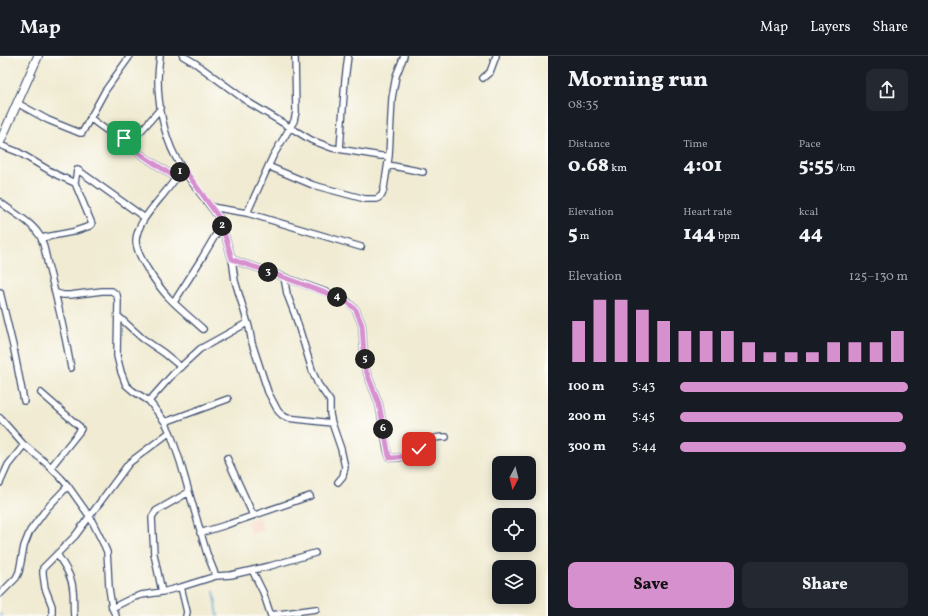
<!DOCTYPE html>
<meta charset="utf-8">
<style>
body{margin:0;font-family:Vollkorn,serif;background:#242831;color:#f1f3f6;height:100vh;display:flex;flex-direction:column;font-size:15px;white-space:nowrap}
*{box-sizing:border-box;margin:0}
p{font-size:13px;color:#9ea1a6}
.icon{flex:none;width:22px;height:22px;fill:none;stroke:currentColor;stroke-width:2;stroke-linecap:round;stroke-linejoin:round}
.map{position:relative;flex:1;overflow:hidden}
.details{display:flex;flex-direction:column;background:#171b24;width:380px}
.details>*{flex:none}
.needle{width:26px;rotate:187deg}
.fabs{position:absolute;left:492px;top:400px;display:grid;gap:8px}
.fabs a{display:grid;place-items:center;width:44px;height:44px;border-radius:8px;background:#171b24;box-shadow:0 2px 10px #0003;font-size:20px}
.pin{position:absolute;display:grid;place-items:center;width:34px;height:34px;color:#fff;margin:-17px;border-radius:8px;box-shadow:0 2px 6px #0006}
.km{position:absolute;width:20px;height:20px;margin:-10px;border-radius:50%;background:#222;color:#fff;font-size:11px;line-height:20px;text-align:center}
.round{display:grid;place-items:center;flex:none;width:42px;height:42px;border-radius:8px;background:#242831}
.overview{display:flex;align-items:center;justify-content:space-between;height:68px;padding:0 20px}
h1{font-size:22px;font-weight:800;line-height:30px}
.metrics{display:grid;grid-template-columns:repeat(3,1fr);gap:6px;height:68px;padding:4px 20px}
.metrics div{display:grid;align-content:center}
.metrics b{font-size:20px;font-weight:800}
.metrics small{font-size:11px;font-weight:400}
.metrics p{font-size:11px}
.chart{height:112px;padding:8px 20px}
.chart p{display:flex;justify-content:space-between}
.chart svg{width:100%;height:72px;margin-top:4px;stroke:#d690ce;stroke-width:6}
.primary-button{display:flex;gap:8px;margin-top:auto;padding:8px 20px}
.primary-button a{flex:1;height:46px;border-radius:8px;background:#d690ce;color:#111;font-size:16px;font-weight:800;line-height:46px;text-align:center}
.primary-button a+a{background:#242831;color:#f1f3f6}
ul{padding:0 20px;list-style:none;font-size:13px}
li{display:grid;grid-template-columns:64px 48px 1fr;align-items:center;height:30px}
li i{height:10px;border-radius:5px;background:#d690ce}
header{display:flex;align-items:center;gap:24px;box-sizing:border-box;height:56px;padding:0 20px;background:#171b24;border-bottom:1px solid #363941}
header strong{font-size:19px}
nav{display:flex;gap:22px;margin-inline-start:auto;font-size:14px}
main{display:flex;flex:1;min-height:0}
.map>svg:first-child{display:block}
.built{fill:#f6d2c4}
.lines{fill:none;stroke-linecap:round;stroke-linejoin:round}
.stream{stroke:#65a1d6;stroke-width:1.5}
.minor-casing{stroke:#3b4b6f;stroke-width:8}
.secondary-casing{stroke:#3b4b6f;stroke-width:10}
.minor{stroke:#fff;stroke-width:5.5}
.secondary{stroke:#fff;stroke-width:8}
.route-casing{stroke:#fff;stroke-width:8}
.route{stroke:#d690ce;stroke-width:5}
</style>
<header>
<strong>Map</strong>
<nav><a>Map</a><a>Layers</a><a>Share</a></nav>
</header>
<main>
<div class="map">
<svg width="548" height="560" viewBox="0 0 548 560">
<rect width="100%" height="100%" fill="#fdfcf7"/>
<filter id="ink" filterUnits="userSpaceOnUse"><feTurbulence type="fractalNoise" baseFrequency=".025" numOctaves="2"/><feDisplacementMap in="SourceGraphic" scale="8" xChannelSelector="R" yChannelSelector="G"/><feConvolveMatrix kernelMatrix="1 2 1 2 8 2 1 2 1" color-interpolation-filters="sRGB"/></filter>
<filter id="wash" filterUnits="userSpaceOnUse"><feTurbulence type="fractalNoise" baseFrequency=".012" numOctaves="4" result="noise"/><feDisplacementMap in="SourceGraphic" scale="16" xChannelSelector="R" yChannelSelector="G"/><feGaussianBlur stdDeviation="0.9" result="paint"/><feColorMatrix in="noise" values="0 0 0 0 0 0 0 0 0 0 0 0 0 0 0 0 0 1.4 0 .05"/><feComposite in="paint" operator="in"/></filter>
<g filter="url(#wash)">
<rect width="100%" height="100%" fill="#f0ebd2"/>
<!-- built -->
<path class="built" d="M258,461l5,13 -12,4 -4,-13z"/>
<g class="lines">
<!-- stream -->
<path class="stream" d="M214,535l4,25
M0,558l1,2"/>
</g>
</g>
<g filter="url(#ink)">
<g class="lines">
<!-- minor casing -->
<g class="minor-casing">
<path id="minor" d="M160,0c-1,8 -2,16 -2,25 0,23 6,54 17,75 11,21 30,43 45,63l12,40 3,22 14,46 3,16 16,49 10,19 4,4 5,3 45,5
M183,0l12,7 53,39 63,38 21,8 49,8h8
M483,22l7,-6 6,-16
M17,47l31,17 32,13h2l23,-42 25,-35
M90,62c11,8 28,23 41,21l10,-8 20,-23
M128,83l11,14 37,25
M0,89l18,7 39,23 18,8
M340,93l5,-69 3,-24
M388,109l35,7
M269,110l1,1 43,18 52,14h12l5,-4 2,-7 5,-32 3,-58 4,-22 8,-20
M183,113c-6,7 -11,15 -17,22 -10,13 -29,32 -30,49 -1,15 23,47 33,58 11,11 23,21 34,31
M0,146c13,11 31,19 40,34 4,7 6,21 8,29 9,34 17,69 23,103
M211,151l36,6 114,34
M247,157l26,-57 21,-35 2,-9 -1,-56
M41,182l31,-6 18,-6 2,-2 -17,-41 2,-13h1l67,48
M232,203l7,3 25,8 81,29 11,11 6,15 3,43 14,36 8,45 2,7 2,2c9,0 19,-2 27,-8 3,-3 5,-7 9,-9 6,-4 13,-4 19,-4
M284,221l3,17 8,21 18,58 5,11 12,17v13l2,9 9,26 4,18 -2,9 -5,6
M0,236l14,58 10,51
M56,237l7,2h7l32,-4h10l5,4 1,6 -1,55 4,16 5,13 7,6 16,10 16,21 5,10 10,29 27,93 9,22
M174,246l28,-44 20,-34
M118,260l24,22 22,15 17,14
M41,337l39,34 1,2 -2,3 -28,35
M149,345l25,-28 26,-24 47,-26
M0,362l23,26 22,18 16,16 7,8 22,31 14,28 3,7 1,15 1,21 3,20 4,8
M165,366l63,-23
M227,402l26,57
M0,427l8,-18 16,-20
M200,477l26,-8 84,-29
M57,498c7,11 15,22 16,36 1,8 0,17 1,26
M252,514l11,22 8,24
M181,531l6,25 -1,4
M162,536l-8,-38 -2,-37 4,-6 33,-19
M0,538l16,-16 3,-6 5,-26 6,-15 17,-23 21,-22
M112,552l20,-10 9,-3 21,-3 19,-5 35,-11 15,-1 39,-9 45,-13
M271,559l45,-6
M52,560v-10l-7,-18 -2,-14v-6l32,-32 54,-73 41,-31"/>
</g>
<!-- secondary casing -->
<g class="secondary-casing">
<path id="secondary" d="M0,86l38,-86"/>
</g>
<!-- minor -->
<use href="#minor" class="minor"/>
<!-- secondary -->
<use href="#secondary" class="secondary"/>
</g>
</g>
<g class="lines" filter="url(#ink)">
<!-- route casing -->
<g class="route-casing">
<path id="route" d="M124,82l4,1 11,14 37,25 8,-9 36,50 12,40 7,3 25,8 81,30 11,10 6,15 3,43 14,36 10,52 1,2c11,0 20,-3 29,-9"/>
</g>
<!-- route -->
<use href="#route" class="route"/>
</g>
</svg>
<div class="fabs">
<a><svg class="needle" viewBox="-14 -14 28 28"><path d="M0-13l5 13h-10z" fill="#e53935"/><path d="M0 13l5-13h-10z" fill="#9ea1a6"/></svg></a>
<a><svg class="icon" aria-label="locate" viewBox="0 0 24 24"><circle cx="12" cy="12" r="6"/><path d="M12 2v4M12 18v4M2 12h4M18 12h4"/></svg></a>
<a><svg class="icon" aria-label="layers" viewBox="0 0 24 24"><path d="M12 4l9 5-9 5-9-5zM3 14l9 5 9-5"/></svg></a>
</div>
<div class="pin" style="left:124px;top:82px;background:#1e9e55"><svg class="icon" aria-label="arrive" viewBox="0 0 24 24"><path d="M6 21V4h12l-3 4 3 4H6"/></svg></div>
<div class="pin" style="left:419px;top:393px;background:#d93025"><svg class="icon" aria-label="check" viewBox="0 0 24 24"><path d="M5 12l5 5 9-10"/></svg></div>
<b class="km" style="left:180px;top:116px">1</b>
<b class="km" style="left:222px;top:170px">2</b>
<b class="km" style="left:268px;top:216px">3</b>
<b class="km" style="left:337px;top:241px">4</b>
<b class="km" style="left:365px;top:303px">5</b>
<b class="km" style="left:383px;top:373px">6</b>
</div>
<section class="details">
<div class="overview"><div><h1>Morning run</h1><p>08:35</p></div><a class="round"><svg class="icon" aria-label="share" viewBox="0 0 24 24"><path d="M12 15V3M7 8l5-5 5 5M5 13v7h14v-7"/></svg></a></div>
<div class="metrics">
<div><p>Distance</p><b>0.68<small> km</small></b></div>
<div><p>Time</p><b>4:01</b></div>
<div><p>Pace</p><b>5:55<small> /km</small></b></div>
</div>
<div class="metrics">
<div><p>Elevation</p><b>5<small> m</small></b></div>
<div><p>Heart rate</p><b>144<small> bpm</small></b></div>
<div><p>kcal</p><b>44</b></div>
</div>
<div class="chart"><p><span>Elevation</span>125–130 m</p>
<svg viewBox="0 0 160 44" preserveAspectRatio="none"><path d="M5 44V19M15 44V6M25 44V6M35 44V12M45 44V19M55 44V25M65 44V25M75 44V25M85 44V32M95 44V38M105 44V38M115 44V38M125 44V32M135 44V32M145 44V32M155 44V25"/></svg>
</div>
<ul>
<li><b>100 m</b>5:43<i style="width:100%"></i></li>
<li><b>200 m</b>5:45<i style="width:98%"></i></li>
<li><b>300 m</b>5:44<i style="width:99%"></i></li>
</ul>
<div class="primary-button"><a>Save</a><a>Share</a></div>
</section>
</main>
